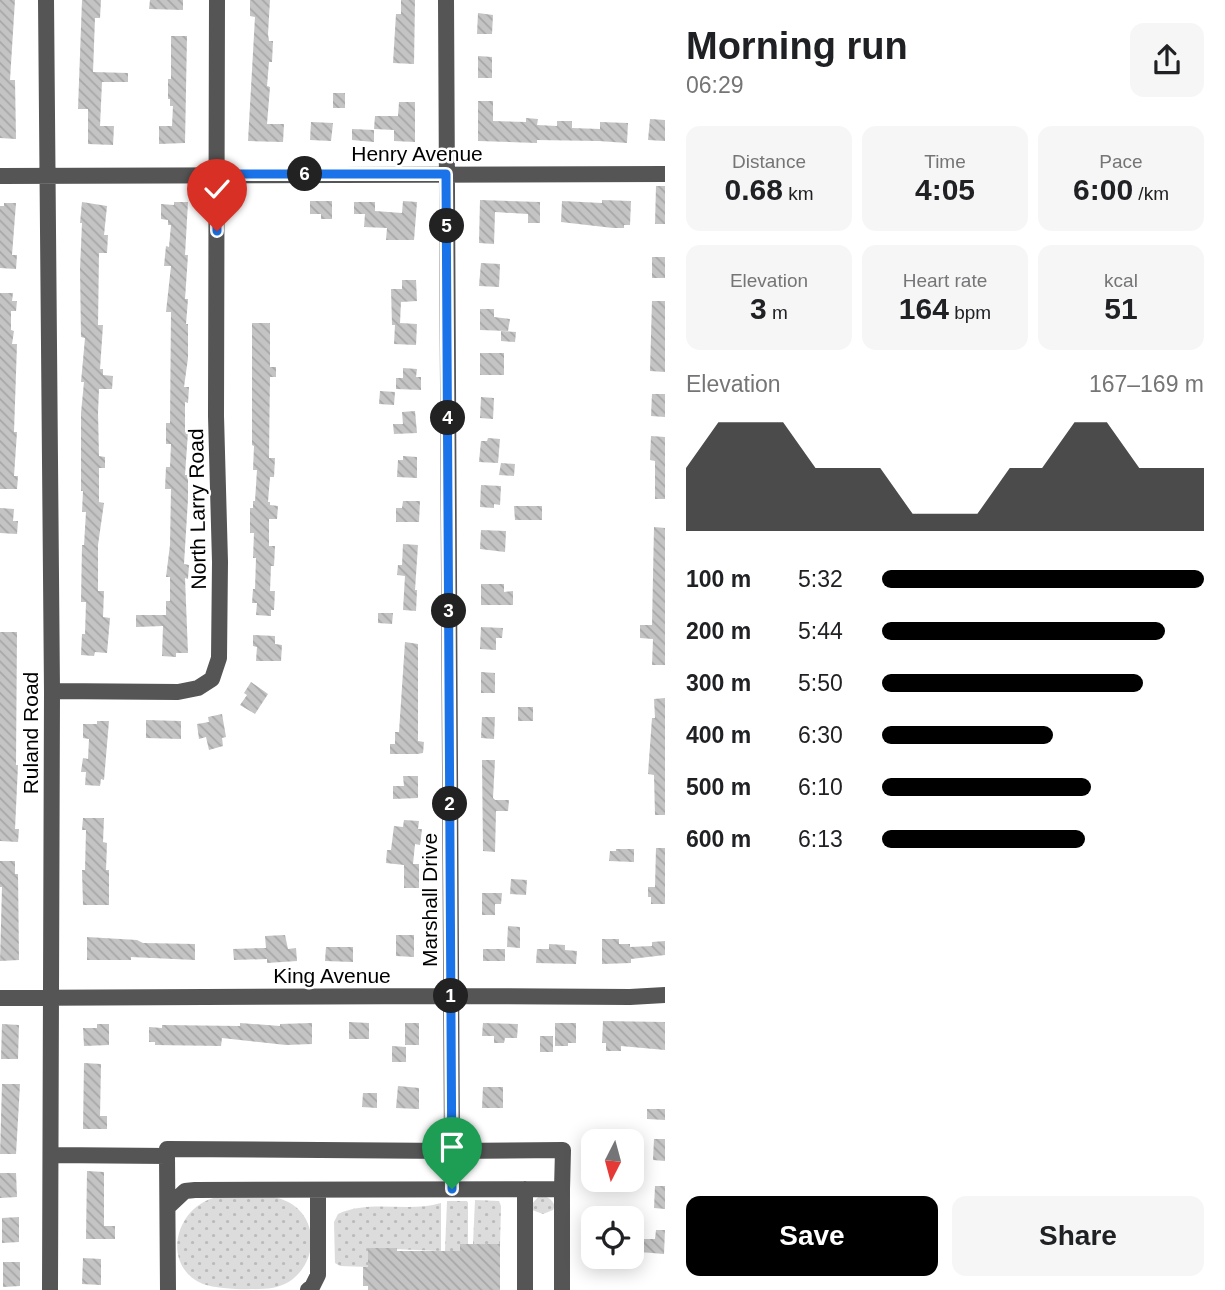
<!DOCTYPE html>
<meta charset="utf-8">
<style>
body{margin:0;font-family:Arial,sans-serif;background:#f6f6f6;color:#202124;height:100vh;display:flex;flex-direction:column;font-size:26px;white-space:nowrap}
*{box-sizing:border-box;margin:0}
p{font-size:23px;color:#757577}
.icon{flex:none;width:38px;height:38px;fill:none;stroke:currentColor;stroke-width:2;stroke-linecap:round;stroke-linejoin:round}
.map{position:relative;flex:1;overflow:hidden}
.sheet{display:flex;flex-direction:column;background:#fff;width:560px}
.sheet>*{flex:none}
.needle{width:46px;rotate:186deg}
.controls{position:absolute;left:581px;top:1129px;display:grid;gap:14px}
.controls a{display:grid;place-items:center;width:63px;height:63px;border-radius:14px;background:#fff;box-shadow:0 4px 18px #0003;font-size:35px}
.pin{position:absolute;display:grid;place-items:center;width:60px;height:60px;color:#fff;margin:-72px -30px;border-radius:50% 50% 50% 0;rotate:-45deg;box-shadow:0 0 7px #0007}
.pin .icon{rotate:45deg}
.km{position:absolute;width:35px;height:35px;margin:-18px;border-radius:50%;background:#222;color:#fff;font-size:19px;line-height:35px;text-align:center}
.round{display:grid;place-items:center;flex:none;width:74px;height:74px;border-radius:14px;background:#f6f6f6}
.head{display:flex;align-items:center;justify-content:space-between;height:119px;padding:0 21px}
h1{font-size:38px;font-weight:700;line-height:52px}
.metrics{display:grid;grid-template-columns:repeat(3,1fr);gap:10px;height:119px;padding:7px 21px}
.metrics div{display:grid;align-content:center;border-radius:14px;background:#f6f6f6;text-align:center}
.metrics b{font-size:30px;font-weight:700}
.metrics small{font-size:19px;font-weight:400}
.metrics p{font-size:19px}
.chart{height:196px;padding:14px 21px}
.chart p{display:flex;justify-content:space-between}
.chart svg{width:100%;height:126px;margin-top:7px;fill:#000;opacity:.7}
.cta{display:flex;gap:14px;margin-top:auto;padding:14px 21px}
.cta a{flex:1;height:80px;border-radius:14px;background:#000;color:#fff;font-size:28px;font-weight:700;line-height:80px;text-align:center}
.cta a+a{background:#f6f6f6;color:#202124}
ul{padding:0 21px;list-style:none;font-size:23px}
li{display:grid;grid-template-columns:112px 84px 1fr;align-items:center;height:52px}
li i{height:18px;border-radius:9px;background:#000}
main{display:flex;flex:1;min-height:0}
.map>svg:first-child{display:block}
.grass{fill:url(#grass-dots)}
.building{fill:url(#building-back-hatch)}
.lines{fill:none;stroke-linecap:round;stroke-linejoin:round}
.minor{stroke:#555;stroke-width:16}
.route-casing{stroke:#fff;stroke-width:14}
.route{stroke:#1a73e8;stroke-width:9}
.labels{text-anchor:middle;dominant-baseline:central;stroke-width:5;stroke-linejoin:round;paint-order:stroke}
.street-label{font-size:21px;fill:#000;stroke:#fff}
</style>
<main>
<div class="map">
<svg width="665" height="1290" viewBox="0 0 665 1290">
<defs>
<pattern id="grass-dots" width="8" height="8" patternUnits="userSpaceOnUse" patternTransform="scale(1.75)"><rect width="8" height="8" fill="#dcdcdc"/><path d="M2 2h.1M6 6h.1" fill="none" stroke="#bbb" stroke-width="1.8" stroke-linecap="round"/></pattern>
<pattern id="building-back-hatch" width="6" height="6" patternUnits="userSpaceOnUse" patternTransform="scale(1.75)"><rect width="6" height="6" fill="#c4c4c4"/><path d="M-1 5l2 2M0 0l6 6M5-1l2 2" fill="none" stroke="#a7a7a7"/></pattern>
</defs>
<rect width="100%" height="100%" fill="#fff"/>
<!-- grass -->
<path class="grass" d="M539,1196c8,0 12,2 16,10l-2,4 -10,4 -11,-4 -1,-5z
M217,1197c21,0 50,-5 69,4 41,19 29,80 -14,87 -17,2 -52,2 -69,-4 -43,-18 -28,-78 14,-87z
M475,1200l24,1 2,5 -1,38h-27z
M447,1201h20l1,2v41l-8,1v6h-15z
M441,1203v48l-73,-3v19l-28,-1 -5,-3 -1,-41 4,-8c32,-15 70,-1 103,-11z"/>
<!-- building -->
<path class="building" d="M0,0h15l-5,80h5l1,59 -16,-1z
M82,0h19l-1,18h-5l-2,54 35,1v9h-26l-2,44h14l-1,19 -25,-1v-35h-10z
M150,0h33v10l-34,-1z
M250,0h20l-2,34 1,7h4l-1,21h-3l-2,24 3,1 -3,37h17l-1,18 -35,-1 7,-124 -5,-1z
M401,0h14l-1,64 -21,-1 3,-49h5z
M478,13l15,2 -1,19h-15z
M171,36h16l-2,107 -26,1v-18h13l1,-20h-3v-7h-2v-20h3z
M478,56l14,1v21h-14z
M333,93h12v15h-12z
M478,101h15v20l33,1v-4l12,1 -1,6 20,1v-5h15v7l28,1v-7l28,1 -1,20 -28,-2 -62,-1v3l-59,-2z
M399,102h16v40l-21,-1v-11l-20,-1 1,-13h23z
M650,119l15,1v21l-17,-1z
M311,122l22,1 -2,18 -21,-1z
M352,129l22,1v12l-22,-2z
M656,186h9v38h-10z
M480,200l60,2v21h-12v-9l-33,-2 -1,32 -15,-1z
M602,200l29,1 -1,24h-6v3h-11l-52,-6 1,-21 40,2z
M310,201h22v18h-11v-5h-11z
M403,201l14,1 -3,38h-28l1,-12 -23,-1 1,-13h-11v-12h21v9l27,2z
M82,202l25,4 -3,29h4l-1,18h-8l-1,72h5l-3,44h3v6l10,1 -1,13h-13l-1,24 1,43 6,1v11h-6v34l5,1 -6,42v46h6l-1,26 7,1 -3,35 -12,-1 -1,4 -13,-1 1,-21h3l1,-32h-5l1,-57h2l2,-33h-4l1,-21h-2v-78l3,-31h-3l4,-44 -4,-1 -1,-68 2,-46h-2z
M174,202h14l-3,53h3l-3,44h3l-2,25h2v34l-4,29h5l-1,16 -3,-1v30h3l-3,43h3v24l-4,65 5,1 -1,14 -3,-1 3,75h-12v4l-14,-1 1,-30 -27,1v-12h30v-14h4v-24h-4l4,-32 1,-56h-6l1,-22h4l1,-23h-5v-21h4l1,-111h-5l5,-46h-7l2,-20 3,1 2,-22h-3v-5l-7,-1v-15l13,1z
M4,203h12l-4,52h5l-1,14 -16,-1v-62h4z
M652,257h13v21h-13z
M481,263l19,1 -1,23 -20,-1z
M402,280h14l1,21 -16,1 -1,21 17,1 -1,21 -22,-1 1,-19h-3l-1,-36h11z
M0,293h13l-1,8h5l-1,10h-5v19l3,1 -2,13h5l-3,88h3l-3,44h4l-1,13h-17z
M652,301h13v71l-15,-1z
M480,309h14v8l16,2 -2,12 -28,-1z
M252,323h18v44h6v10h-6l-1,81h6l-1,19h-4l-2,25h2v3l8,1 -1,13h-8v27h6l-1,20h-3l-1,25h5l-1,19h-3v6l-15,-1 1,-12h-5l1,-14h2l1,-31h-3l1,-25h-4v-25h3v-7h2l2,-31h-4l1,-24 -2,-1z
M501,331l15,1 -1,10 -14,-1z
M480,353h24v22h-24z
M403,368l14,1 -1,8h5v13l-25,-1v-11h7z
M380,391l15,1 -1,13 -15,-1z
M652,394h13v23l-14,-1z
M481,397l13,1 -1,21 -13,-1z
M415,411l2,22 -23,1 -1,-10h10l-1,-12z
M651,436l14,1v62h-10v-38l-5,-1z
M488,438l12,1 -2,24 -19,-1 2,-21h6z
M403,456l14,1v21l-20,-1 1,-17h5z
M501,463l14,1 -1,12 -15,-1z
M481,485l20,1 -1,19 -6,-1v4l-14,-1z
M403,501h17l-1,21h-23v-14h6z
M514,506h28v14h-27z
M0,508l14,1 -1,12h5l-1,13 -17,-1z
M654,527l11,1v137h-13l1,-26 -13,-1v-13h12z
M481,530l25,1 -1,21 -25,-3z
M403,544l15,1 -3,45h2l-1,21 -13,-1 2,-34 -8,-1 1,-10h4z
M481,584h23v8l9,-1v14h-32z
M378,613h15l-1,11 -14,-1z
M481,627l22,1 -1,10h-6v12l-16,-1z
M0,632h17l-1,133h2l-3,64h4l-1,13 -18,-1z
M253,635l22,1v8l7,1 -1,16h-25l1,-14 -4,-1z
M405,642l13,2v97l6,1 -1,11 -6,1h-27v-10h5v-12h4z
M481,672l14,1v20h-14z
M251,682l17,12 -13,20 -15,-9 7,-10 -3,-2z
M665,698v117h-10l-1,-40 -6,-1 4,-56h3l-1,-19z
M518,707h15v14h-15z
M222,714l4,23 -4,1 1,8 -14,4 -3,-13 -7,2 -2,-15 12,-2 -1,-5z
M482,717h13l-1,22 -13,-1z
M146,720l35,1v18l-35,-1z
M97,721h12l-5,59 -3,-1 -1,7 -15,-1 1,-13h-5l2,-14 5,1 1,-20 -6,-1v-14h14z
M482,760h13l-2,38 2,2h14l-1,11h-12l-1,41 -12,-1z
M403,776h15v22l-25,1v-13h11z
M83,818h21l-1,24 4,1 -1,27h3v35h-26l-1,-35h3l1,-40h-4z
M404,820l15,1 -1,8h4l-2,16 -5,-1 -2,20h6v24h-15v-23l-18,-2 1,-13h4l3,-24 9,1z
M656,848h9v56h-14v-7h-3v-10h7z
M616,849h18v13l-25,-1 1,-10h6z
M0,861h15v13h3l1,86 -19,1 2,-74h-2z
M511,879l16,1 -1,15 -16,-1z
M482,893h20l-1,11h-6v11h-13z
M508,926l12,1v21l-13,-1z
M285,935l3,14 8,-1 1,13 -30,2v-4l-33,1 -1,-11 33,-1 -1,-12z
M396,935h18v22l-18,-1z
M87,937l50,3 6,3 52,1v16l-64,-3v3h-44z
M602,939h17v5h11v3l22,-1v-4l13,-1v14l-34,4v4l-29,1z
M549,944l16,1v5l12,1 -1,13 -40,-1 1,-14h12z
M326,947h27v15l-28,-1z
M483,949h22v12h-22z
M603,1021l62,1v28l-44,-4v5h-15v-8h-4z
M349,1022l20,1v16h-20z
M240,1023l40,3v-2l32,-1v21l-26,1 -64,-7 -1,8 -66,-1v-3h-6v-15l13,1v-3l78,1z
M405,1023h14v22h-14z
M483,1023l35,1 -1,14h-12l-1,5h-10v-7h-12z
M555,1023h21v20h-8v3h-13z
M2,1024l17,1 -1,34h-17z
M97,1024h12v21l-25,1 -1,-18h14z
M540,1036h13v16h-13z
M392,1046l14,1v15h-14z
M84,1063l17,1 -1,52h7v13h-24z
M2,1084h18l-4,70h-16z
M398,1086l21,2v21l-23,-1z
M483,1087h20v21h-21z
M363,1093h14v15l-15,-1z
M647,1109h18v11l-18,-1z
M654,1139h11v22l-12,-1z
M87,1171l17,1v54h11v13h-29z
M0,1173h16l1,24 -17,1z
M655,1186h10v23l-11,-1z
M19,1217v25l-17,1v-25z
M656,1230h9l-1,24 -24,-2 1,-13h14z
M460,1244h40v46h-132v-4h-5v-19h5v-19h29v3h63z
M83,1258l18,1v26l-19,-1z
M3,1262h17v24l-17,1z"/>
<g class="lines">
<!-- minor -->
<path class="minor" d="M46,0l6,691 -2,599
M0,176l665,-2
M52,691l126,1 20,-4 14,-9 7,-21 1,-96 -4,-146 1,-416
M0,998l451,-2 179,1 35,-2
M51,1155l116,1v-7l285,2v38
M167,1156l1,134
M562,1189v101
M168,1207l17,-16 10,-1 367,-1 1,-39 -111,1 -6,-1151
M308,1290l4,-3 6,-12v-85
M525,1290v-101"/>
</g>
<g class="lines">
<!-- route casing -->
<g class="route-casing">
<path id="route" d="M217,231l-1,-57h230l6,1015"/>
</g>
<!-- route -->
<use href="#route" class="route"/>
</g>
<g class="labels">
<!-- street labels -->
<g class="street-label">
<text x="417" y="153">Henry Avenue</text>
<text transform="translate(197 509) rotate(-91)">North Larry Road</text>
<text transform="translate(30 733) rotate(-90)">Ruland Road</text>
<text transform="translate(429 900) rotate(-90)">Marshall Drive</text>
<text x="332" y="975">King Avenue</text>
</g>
</g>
</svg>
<div class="controls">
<a><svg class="needle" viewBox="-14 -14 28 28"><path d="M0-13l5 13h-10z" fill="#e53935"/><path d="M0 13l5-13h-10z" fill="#757577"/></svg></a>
<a><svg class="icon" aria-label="locate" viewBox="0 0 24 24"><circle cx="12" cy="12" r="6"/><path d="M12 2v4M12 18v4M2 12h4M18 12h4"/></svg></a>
</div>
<div class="pin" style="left:452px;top:1189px;background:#1e9e55"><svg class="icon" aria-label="arrive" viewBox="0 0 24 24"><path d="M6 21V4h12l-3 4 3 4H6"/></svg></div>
<div class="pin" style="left:217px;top:231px;background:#d93025"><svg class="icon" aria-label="check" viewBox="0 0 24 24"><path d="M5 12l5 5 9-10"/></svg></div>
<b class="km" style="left:451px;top:996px">1</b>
<b class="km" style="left:450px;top:804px">2</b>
<b class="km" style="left:449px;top:611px">3</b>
<b class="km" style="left:448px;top:418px">4</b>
<b class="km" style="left:447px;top:226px">5</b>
<b class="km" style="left:305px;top:174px">6</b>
</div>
<section class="sheet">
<div class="head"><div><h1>Morning run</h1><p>06:29</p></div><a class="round"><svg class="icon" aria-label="share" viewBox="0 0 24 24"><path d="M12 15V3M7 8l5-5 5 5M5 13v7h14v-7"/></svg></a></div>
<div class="metrics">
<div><p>Distance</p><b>0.68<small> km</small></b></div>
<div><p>Time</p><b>4:05</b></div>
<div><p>Pace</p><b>6:00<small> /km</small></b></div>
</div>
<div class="metrics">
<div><p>Elevation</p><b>3<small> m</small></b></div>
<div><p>Heart rate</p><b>164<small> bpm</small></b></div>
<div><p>kcal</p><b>51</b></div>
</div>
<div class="chart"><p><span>Elevation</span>167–169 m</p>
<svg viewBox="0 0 160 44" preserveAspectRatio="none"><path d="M0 44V22L10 6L20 6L30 6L40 22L50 22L60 22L70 38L80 38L90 38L100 22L110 22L120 6L130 6L140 22L150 22L160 22V44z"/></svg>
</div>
<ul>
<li><b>100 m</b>5:32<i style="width:100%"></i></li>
<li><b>200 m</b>5:44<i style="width:88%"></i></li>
<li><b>300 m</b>5:50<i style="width:81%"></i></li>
<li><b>400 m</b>6:30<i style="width:53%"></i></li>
<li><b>500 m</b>6:10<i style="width:65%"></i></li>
<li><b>600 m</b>6:13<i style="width:63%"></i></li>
</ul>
<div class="cta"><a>Save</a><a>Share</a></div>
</section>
</main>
